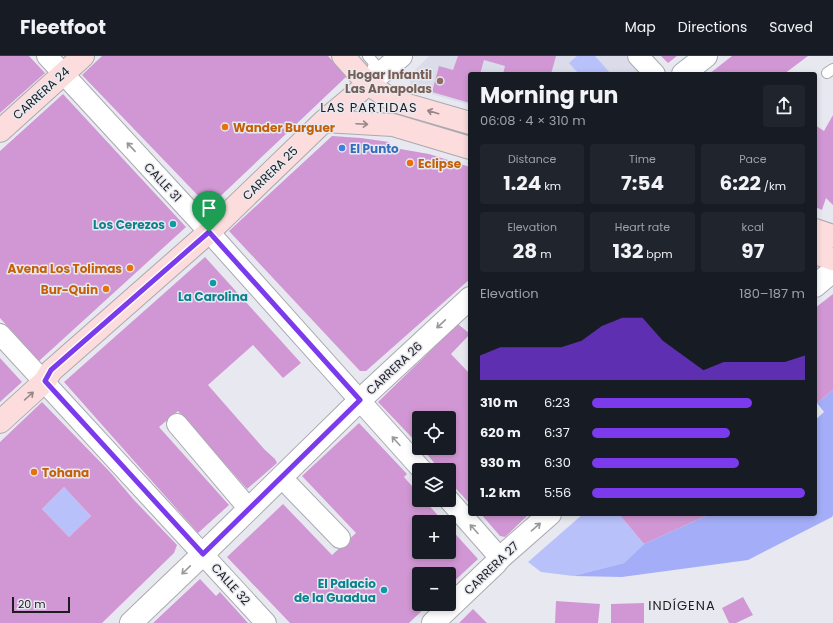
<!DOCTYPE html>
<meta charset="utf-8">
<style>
body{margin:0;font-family:Poppins,sans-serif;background:#20242c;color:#f1f3f6;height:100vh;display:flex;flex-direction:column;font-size:15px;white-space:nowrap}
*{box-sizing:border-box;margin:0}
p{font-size:13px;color:#9ea1a6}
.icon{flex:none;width:22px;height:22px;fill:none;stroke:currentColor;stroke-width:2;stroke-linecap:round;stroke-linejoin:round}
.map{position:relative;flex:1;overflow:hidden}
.drawer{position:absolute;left:468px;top:16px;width:349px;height:444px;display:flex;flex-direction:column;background:#171b24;border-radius:4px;box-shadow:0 2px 6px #0003}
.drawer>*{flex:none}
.buttons{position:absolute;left:412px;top:355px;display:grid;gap:8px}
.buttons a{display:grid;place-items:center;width:44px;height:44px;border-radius:4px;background:#171b24;box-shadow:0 2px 6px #0003;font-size:20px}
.scale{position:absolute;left:12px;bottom:10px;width:58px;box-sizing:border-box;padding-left:4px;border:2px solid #1d1d20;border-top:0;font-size:11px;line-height:14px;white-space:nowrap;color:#1d1d20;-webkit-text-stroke:3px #e8e9f0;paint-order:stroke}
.pin{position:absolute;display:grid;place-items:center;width:34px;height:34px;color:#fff;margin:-41px -17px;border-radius:50% 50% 50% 0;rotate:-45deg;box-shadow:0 0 4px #0007}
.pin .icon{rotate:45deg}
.round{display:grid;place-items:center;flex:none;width:42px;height:42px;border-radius:4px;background:#20242c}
.head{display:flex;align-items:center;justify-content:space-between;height:68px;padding:0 12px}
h1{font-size:22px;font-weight:700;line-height:30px}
.figures{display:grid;grid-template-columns:repeat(3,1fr);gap:6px;height:68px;padding:4px 12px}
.figures div{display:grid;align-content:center;border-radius:4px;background:#20242c;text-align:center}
.figures b{font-size:20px;font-weight:700}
.figures small{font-size:11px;font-weight:400}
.figures p{font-size:11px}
.chart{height:112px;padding:8px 12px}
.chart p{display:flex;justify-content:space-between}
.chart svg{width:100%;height:72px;margin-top:4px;fill:#7c3aed;opacity:.7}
ul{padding:0 12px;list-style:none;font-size:13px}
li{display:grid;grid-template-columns:64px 48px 1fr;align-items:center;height:30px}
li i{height:10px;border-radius:5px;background:#7c3aed}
header{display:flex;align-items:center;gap:24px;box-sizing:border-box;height:56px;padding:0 20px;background:#171b24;border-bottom:1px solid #363941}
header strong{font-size:19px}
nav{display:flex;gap:22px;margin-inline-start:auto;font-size:14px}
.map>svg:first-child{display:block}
.built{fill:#dadcea}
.green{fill:#b8c1fa}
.forest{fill:#a4aef8}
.building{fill:#d197d4;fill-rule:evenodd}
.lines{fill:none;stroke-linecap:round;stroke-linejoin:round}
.service-casing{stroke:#a9aab0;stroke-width:12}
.minor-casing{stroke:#a9aab0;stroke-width:22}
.tertiary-casing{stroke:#a9aab0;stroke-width:24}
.secondary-casing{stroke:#a9aab0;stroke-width:24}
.service{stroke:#fff;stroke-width:10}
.minor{stroke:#fff;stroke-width:20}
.tertiary{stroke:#fff;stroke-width:22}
.secondary{stroke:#fcdcdc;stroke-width:22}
.oneway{stroke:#988687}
.oneway2{stroke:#99999b}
.route-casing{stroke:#fff;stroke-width:8}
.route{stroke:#7c3aed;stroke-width:5}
.education-dot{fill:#8d6e63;stroke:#e8e9f0;stroke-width:1.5}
.food-dot{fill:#e8710a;stroke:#e8e9f0;stroke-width:1.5}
.shop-dot{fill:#3f7fe0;stroke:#e8e9f0;stroke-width:1.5}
.culture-dot{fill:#0f9aa8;stroke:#e8e9f0;stroke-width:1.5}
.labels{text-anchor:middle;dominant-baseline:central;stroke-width:3;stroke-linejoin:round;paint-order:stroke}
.education-label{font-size:12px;font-weight:bold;fill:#785e54;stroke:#e8e9f0;text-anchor:end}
.street-label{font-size:12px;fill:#1d1d20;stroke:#e8e9f0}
.food-label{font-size:12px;font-weight:bold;fill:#c56008;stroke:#e8e9f0;text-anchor:start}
.shop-label{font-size:12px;font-weight:bold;fill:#366cbe;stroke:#e8e9f0;text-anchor:start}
.culture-label{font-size:12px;font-weight:bold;fill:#0d838f;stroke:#e8e9f0;text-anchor:end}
.neighbourhood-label{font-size:13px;letter-spacing:1px;fill:#1d1d20;stroke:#e8e9f0}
</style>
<header>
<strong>Fleetfoot</strong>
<nav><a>Map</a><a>Directions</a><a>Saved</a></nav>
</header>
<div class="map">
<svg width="833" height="567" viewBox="0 0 833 567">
<rect width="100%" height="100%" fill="#e8e9f0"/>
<!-- built -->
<path class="built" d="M429,0h197l16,18h-172v31l-56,-16 -3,-3 -2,-10z"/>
<!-- green -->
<path class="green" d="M577,0h18l16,18h-32l-10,-11z
M64,431l27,29 -22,21 -27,-28z
M583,458h36l25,30 -20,19 -51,13 -32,-4 -13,-10z"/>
<!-- forest -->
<path class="forest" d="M833,334v125l-1,2 -84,43 -126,17 -49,-1 51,-13 20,-19 66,-30h105v-94l9,-8 -7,-9z"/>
<!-- building -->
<path class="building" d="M0,0h29l16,17 -45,40z
M102,0h226l19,20 -138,131 -127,-132z
M458,0h98l-5,18h-48l2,-8 -21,-6 -4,14h-10v29l-38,-11 7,-26 14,4z
M661,0h16l-9,7z
M732,0h76l-24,18h-75z
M63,38l123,133 -147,134 -39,-43v-167z
M833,59v90l-7,-7 -4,12 -7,-3v-82l9,6z
M332,80l29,2 28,4v5l40,7 41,13v112l-104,92h-6l-131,-140z
M205,201l96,106 -18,15 -30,-33 -45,40 57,65 10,9 2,4 -30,26 -69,-78 -19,16 70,78 -31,28 -134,-151z
M833,238v96l-16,13 -2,-2v-93z
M458,268l12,10 -19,20 19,20v130l-21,-23v-11h-9l-18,-22h27v-30h-30v27l-41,-43z
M0,302l22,24 -22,20z
M42,346l68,70 24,28 43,45 -3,8 -72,70h-102v-181zM64,431l27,29 -22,21 -27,-28z
M359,367l48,51 -3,3 15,17v6h5l20,22h-25v30h30v-25l29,32 -29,27v-12h-30v30h10l-20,19h-119l-63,-66 56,-53 49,51 24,-22 -54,-57z
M481,458h48l-24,23 -5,-1z
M619,458h91l-66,30z
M200,523l16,17 4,-4 28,31h-95z
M743,541l10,18 -17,8h-7l-7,-15z
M556,545l44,3 -2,19h-43z
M644,547v20h-33v-19z
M473,553l14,14h-28z"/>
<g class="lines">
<!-- service casing -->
<g class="service-casing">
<path id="service" d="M368,0l6,7 -4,14
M827,17l6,-4"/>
</g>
<!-- minor casing -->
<g class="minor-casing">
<path id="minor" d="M47,0l162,176 213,238
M638,0l17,18
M0,278l266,289
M177,368l72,85
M281,421l59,61
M449,444l51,58"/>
</g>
<!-- tertiary casing -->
<g class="tertiary-casing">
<path id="tertiary" d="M683,18l23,-18
M368,28l33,-28
M815,230l18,-15
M131,567l72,-69 157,-154 110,-102
M433,567l63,-60 4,-5 50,-44"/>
</g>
<!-- secondary casing -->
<g class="secondary-casing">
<path id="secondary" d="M343,0l25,28 26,17 76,22
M324,65l69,4 77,23
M0,75l83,-75
M815,174l18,6
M815,197l18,6
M0,366l45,-41 6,-10 158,-139 115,-111 44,-37"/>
</g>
<!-- service -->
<use href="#service" class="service"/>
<!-- minor -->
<use href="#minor" class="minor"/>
<!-- tertiary -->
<use href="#tertiary" class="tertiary"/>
<!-- secondary -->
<use href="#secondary" class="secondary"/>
</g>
<!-- one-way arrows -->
<defs><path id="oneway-shaft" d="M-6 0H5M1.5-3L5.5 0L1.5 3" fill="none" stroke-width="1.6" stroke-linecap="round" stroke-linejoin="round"/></defs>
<g class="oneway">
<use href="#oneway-shaft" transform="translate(433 56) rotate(-164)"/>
<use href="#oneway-shaft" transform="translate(362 68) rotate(3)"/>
<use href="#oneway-shaft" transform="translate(29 340) rotate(-42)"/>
</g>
<g class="oneway2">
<use href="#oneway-shaft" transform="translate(131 91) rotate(-133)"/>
<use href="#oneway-shaft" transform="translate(441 268) rotate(137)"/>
<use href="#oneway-shaft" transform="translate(396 385) rotate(-132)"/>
<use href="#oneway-shaft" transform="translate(536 471) rotate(-41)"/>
<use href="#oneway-shaft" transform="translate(474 473) rotate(-132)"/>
<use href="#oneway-shaft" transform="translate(186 514) rotate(136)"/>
</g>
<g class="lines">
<!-- route casing -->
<g class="route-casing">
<path id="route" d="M209,176l151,168 -157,154 -158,-173 6,-11z"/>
</g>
<!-- route -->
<use href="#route" class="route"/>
</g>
<!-- markers -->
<circle class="education-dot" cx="440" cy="25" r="4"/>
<g class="food-dot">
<circle cx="225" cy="71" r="4"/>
<circle cx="410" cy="107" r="4"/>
<circle cx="130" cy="212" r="4"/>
<circle cx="106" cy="233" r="4"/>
<circle cx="34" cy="416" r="4"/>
</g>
<circle class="shop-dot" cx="342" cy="92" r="4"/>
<g class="culture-dot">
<circle cx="173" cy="168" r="4"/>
<circle cx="213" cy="227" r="4"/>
<circle cx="384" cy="534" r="4"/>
</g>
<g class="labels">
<!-- education labels -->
<g class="education-label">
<text x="432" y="18">Hogar Infantil<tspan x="432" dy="14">Las Amapolas</tspan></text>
</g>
<!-- street labels -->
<g class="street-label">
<text transform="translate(41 37) rotate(-42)">CARRERA 24</text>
<text transform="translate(270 117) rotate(-44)">CARRERA 25</text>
<text transform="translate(163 126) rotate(47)">CALLE 31</text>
<text transform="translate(394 312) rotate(-43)">CARRERA 26</text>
<text transform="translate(491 512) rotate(-44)">CARRERA 27</text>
<text transform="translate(231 528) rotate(48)">CALLE 32</text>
</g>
<!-- food labels -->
<g class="food-label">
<text x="233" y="71">Wander Burguer</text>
<text x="418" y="107">Eclipse</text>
<text x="122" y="212" text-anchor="end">Avena Los Tolimas</text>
<text x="98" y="233" text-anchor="end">Bur-Quin</text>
<text x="42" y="416">Tohana</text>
</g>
<!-- shop labels -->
<g class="shop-label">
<text x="350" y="92">El Punto</text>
</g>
<!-- culture labels -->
<g class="culture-label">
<text x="165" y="168">Los Cerezos</text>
<text x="213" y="240" text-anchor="middle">La Carolina</text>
<text x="376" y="527">El Palacio<tspan x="376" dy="14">de la Guadua</tspan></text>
</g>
<!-- neighbourhood labels -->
<g class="neighbourhood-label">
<text x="369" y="51">LAS PARTIDAS</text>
<text x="682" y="549">INDÍGENA</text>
</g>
</g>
</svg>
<div class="buttons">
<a><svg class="icon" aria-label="locate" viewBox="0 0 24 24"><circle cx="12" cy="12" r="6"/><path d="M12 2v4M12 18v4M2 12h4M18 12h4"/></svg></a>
<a><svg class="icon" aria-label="layers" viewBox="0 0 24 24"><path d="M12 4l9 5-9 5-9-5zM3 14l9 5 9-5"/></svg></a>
<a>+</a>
<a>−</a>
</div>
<div class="scale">20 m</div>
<div class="pin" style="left:209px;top:176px;background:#1e9e55"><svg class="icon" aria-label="arrive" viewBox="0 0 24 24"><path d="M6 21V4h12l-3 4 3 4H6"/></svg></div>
<section class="drawer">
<div class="head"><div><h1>Morning run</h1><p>06:08 · 4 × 310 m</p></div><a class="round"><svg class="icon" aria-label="share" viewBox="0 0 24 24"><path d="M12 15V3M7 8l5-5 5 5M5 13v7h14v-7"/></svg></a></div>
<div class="figures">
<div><p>Distance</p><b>1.24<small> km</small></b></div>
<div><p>Time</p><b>7:54</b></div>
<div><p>Pace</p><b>6:22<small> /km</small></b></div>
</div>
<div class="figures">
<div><p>Elevation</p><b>28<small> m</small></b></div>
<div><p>Heart rate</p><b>132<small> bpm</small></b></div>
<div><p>kcal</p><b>97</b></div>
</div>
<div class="chart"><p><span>Elevation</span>180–187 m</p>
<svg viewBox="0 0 160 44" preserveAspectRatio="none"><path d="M0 44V29L10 24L20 24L30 24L40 24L50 20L60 11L70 6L80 6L90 20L100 29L110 38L120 33L130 33L140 33L150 33L160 29V44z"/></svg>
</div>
<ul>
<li><b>310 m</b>6:23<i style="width:75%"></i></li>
<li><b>620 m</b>6:37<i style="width:65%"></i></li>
<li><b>930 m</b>6:30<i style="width:69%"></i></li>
<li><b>1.2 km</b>5:56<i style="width:100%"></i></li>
</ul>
</section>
</div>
